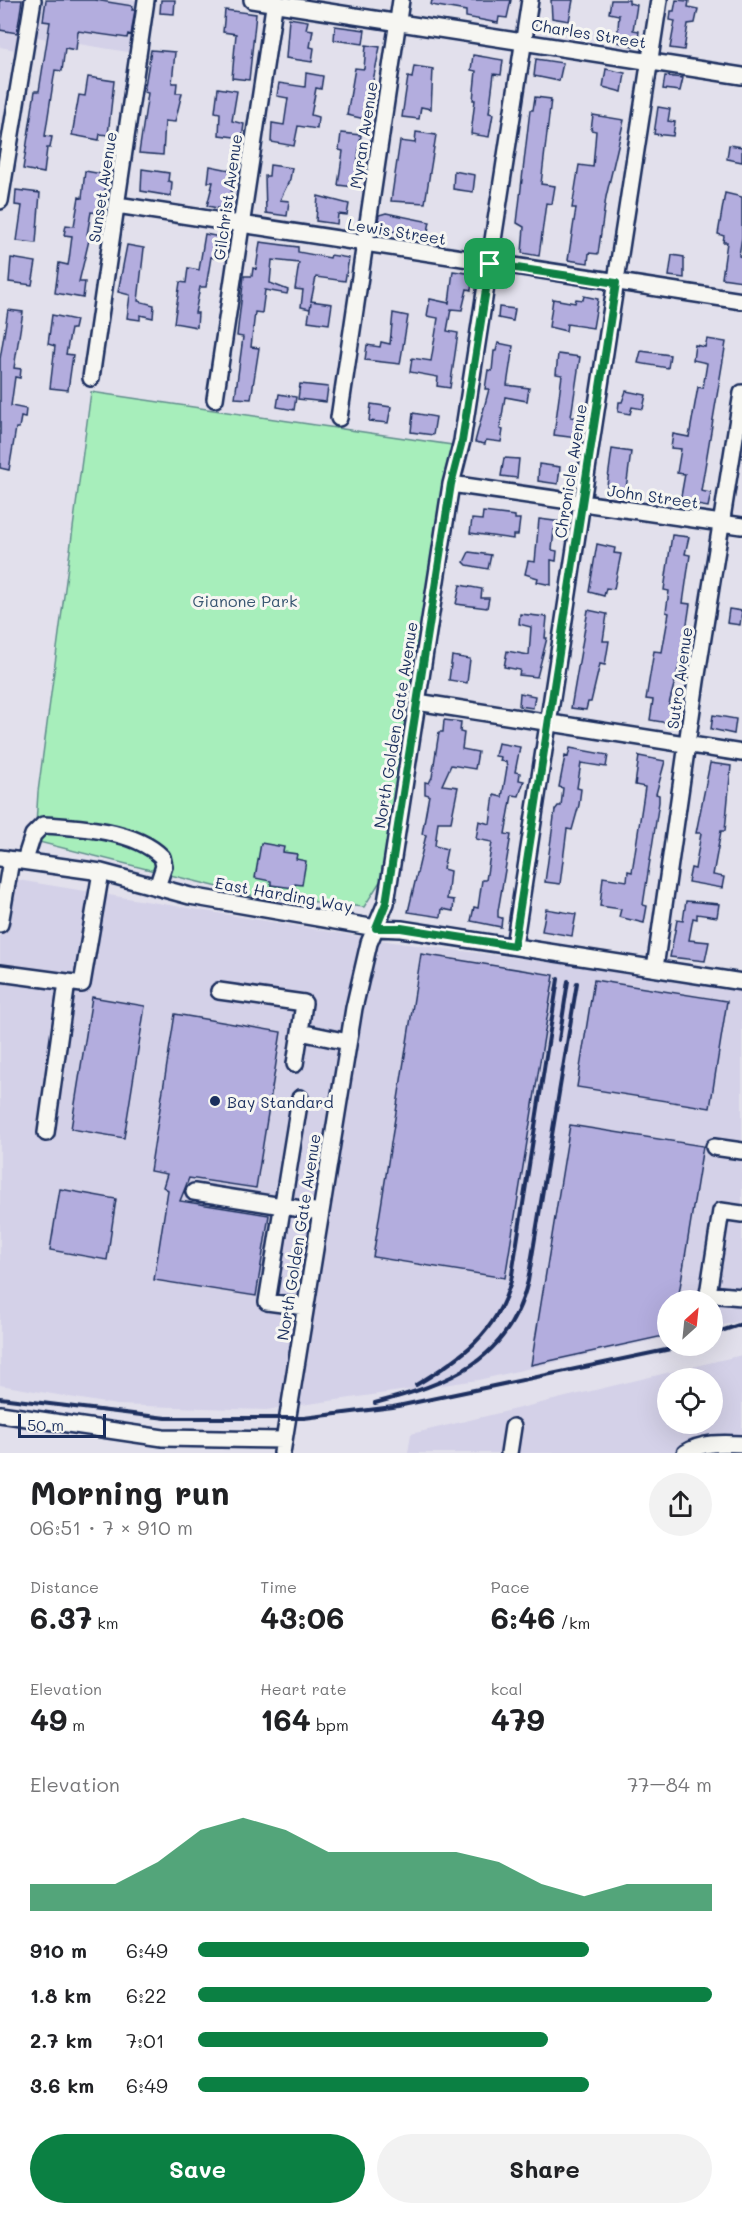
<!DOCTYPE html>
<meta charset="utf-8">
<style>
body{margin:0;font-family:Mali,sans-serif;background:#f2f2f2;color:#202124;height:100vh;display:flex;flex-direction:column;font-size:22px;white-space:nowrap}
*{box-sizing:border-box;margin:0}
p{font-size:20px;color:#757577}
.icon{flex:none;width:33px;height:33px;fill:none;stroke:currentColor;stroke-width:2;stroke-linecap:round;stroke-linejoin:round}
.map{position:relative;height:1453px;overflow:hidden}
.sheet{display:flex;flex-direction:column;background:#fff;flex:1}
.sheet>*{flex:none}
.needle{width:39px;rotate:27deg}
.tools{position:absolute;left:657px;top:1290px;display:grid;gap:12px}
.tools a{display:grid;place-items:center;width:66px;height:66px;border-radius:50%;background:#fff;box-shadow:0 6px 24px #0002;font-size:30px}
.scale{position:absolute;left:18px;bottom:15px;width:88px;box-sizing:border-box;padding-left:6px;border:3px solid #1b2f5e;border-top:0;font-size:16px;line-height:21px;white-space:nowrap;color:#1b2f5e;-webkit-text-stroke:4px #f6f6f2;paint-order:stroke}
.pin{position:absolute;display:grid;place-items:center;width:51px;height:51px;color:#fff;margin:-26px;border-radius:12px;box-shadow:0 3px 9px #0006}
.round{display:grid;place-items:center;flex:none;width:63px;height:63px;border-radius:32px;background:#f2f2f2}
.overview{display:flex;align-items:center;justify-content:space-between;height:102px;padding:0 30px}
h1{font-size:33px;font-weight:700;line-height:45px}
.metrics{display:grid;grid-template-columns:repeat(3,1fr);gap:9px;height:102px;padding:6px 30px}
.metrics div{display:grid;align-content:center}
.metrics b{font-size:30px;font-weight:700}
.metrics small{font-size:16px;font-weight:400}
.metrics p{font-size:16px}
.chart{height:168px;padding:12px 30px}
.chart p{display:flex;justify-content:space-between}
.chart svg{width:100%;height:108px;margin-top:6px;fill:#0b8043;opacity:.7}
.action{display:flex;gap:12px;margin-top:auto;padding:12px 30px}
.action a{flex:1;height:69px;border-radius:36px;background:#0b8043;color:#fff;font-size:24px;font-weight:700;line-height:69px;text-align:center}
.action a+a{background:#f2f2f2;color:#202124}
ul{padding:0 30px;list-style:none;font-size:20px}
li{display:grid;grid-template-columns:96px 72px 1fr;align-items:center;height:45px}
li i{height:15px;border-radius:8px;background:#0b8043}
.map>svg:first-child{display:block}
.built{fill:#d4d1e8;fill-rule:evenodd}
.green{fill:#a7eebb;stroke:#618e8c;stroke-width:1.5}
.building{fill:#b3adde;stroke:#1b2f5e;stroke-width:1.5}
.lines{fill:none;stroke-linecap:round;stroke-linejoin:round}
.minor-casing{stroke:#1b2f5e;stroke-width:20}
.minor{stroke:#f6f6f2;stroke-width:15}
.rail{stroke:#1b2f5e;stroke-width:4}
.route-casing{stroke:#fff;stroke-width:12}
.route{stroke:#0b8043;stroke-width:8}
.poi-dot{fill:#1b2f5e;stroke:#f6f6f2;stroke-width:2}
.labels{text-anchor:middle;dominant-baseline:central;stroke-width:6;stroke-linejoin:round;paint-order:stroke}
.street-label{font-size:16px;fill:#1b2f5e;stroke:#f6f6f2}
.park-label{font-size:16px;fill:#375571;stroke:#f6f6f2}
.poi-label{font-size:16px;fill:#1b2f5e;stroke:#f6f6f2;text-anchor:start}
</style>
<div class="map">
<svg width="742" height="1453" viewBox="0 0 742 1453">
<rect width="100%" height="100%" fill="#e2e0ec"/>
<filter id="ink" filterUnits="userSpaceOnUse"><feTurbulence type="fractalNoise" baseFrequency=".0167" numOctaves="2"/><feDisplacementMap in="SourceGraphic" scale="12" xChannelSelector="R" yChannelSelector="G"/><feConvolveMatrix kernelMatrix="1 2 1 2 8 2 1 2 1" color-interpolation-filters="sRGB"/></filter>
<g filter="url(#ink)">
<!-- built -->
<path class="built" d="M0,0h26l-10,50 -16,-3z
M41,0h98l-11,52 -92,-15z
M0,877l393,65 349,45v334l-29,6 -1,-27h-44l-1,37 -189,43 -212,30 -150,-5 -116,-20z
M742,1355v98h-334l3,-19zM668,1378h44v46h-44z"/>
<!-- green -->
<path class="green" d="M91,392l361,53 -71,435 -17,27 -114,-12 -215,-54 3,-49z"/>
<!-- building -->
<path class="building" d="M0,0h22l-5,33 -17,-3z
M46,0h49l38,6 -1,4h3l-4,25 -3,-1 -1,4 -49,-7 -2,19 -11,-2 -3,23 -7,-1 -10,66 7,1 -2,11h-3l-3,25 -21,-4 12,-78h4l11,-69 -7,-1z
M161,0h14l-1,14 -14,-1z
M432,0h79l-4,18 -8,-1 -1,6 -32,-6v-6l-35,-6z
M551,0h22l-4,21 -17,-3z
M611,0h18v3l8,2 -4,25 6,1 -2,16 -20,-5 2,-27 -10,-2z
M676,0l13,1 -1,6 10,2 -3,14 -7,1 -4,26 -14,-2 5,-27 -5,-1 1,-9h3z
M225,10l31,4 -7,66 -17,-2 4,-44 -13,-2z
M289,18l19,3 -2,8 7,1 -3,17 4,1 -2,14 -26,-4z
M335,26l30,4 -2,14 -29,-4z
M366,45l14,2 -15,72 -18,-4 8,-47 9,1z
M151,50l24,2 -3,31h5l-1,10h6l-7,29 -10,-1 -2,34 -24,-2 9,-60 -4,-1z
M473,55l30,5 -2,15 -7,-1 -5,39 4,1 -4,23 -18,-3 4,-34h-2l3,-29 -5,-1z
M536,59l27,4 -4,18 -25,-5z
M414,66l19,3 -2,40 -10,-2 -2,12 -17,-2 6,-40 4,1z
M606,69l19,4 -3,19 -19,-5z
M306,73l17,3 -2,13 -5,-1 -5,27 7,2 -1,12 -19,-3 -4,20 -23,-4 1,-19 12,2 4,-27 -11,-2 2,-13 26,4z
M665,76l18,2 -3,13 -17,-2z
M88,77l26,4 -6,54 -8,-1 -1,6 -27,-5 7,-40 6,1z
M218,88l19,3 -5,30 12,3 -2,14 -23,-3 1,-22 -5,-1z
M535,97l16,2 -10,85 14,2 -3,18 -6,-1 -7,53 -17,-3 2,-26 -7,-4 13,-113h3z
M658,107l12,2 -2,12 7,1 -2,14 -19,-2z
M593,115l31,5 -18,77 -8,57 -9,-1 -1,10 -20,-3 8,-52h-4l7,-43 14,2 3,-36 -5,-1z
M416,132l20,3 -11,68 -34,-2 9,-60 15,2z
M341,133l20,2 -7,52 -16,-2 5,-34 -4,-1z
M729,145l13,2v15l-15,-3z
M270,165l22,3 -2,11 -10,21 9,1 -2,15 -21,-3 -1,-37h4z
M210,166l25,5 -7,39 -21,-4 6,-24h-5z
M142,169l27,4 -1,8 4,1 -1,14 -30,-5z
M85,171l23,4 -8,38 -9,-1 -4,23 3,1 -11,46h6l-2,16 -28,-5 4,-30 9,2 1,-5 3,-24 -8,-1 2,-10 8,1 5,-29 3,1z
M454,171l21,4 -2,17 -20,-3z
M16,190l24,3 -4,50 -19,-2 5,-35 -7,-1z
M725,193l17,4v40l-3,19 3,1v24l-20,-3 5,-36h-4l1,-6 -6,-2z
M318,196l31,8 -2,11 -9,-1 -1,10 -21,-3z
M386,213l44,9 -3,14 -44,-6 1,-8 -6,-2 1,-5z
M205,234l20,4 -2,16 -3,-1 -1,6 -8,-2 -5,30h-6l-5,26h3l-1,14 -23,-4 6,-41 6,1 2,-15 11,2z
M260,242l38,5v5l32,6 1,-3 18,3 -4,23 -29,-4 -5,24 21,3 -3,20 -21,-3 3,-18 -1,6 -9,-2 2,-17 -8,-1 4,-26 -27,-3 -2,23 18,7 -1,4 -22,-4 -3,23 -7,-1 -4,35 8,1 -8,51 -16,-1 8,-61 -6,-1 7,-60h8l1,-8 3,1z
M127,245l17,3 -6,53 16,4 -1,13 -13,-3v5l-13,-2 3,-23 -12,-3z
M672,255l12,2v21l-15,-2z
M11,258l25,4 -4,23 -23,-3z
M453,271l20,3 -2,16 -4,-1 -5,21 -11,-1 -4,22 11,2 -8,55 -13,-2 1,-9 -28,-5 2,-14 19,3 7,-43 -11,-2 3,-17 19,4z
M584,296l14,3 -5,29 -26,-4 -1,7 -17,-4 4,-28 22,4 1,-4 7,1z
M499,307l16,2 -2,12 -15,-3z
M8,310l15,2 -9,56 7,1 -1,9 -5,-1 -4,29 15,3 -1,9 -4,-1 -2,11h-3l-7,42 -9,-2v-109z
M393,313l15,3 -8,48 -35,-4 2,-15 13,2 1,-5 9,2z
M52,315l24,5 -2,9h-3l-5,25 7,1 -5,35 -18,-2 5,-42 -7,-2z
M707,339l19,3 -25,149 10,2 -3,14 -28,-5 5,-28 -8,-1 4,-24 -10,-1 2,-14 16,3 9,-50 5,1 4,-25 -14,-3 2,-15 10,2z
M498,343l15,3 -6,39 22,3 -2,13 -22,-4 -5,32 3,1 -2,12 -15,-2 -1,4 -10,-2 14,-53h-4l3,-19 4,1 2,-20h2z
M641,351l29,4 -2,13 -30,-5z
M558,354l22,3 -9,60 9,1 -3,20 -23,-3 8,-60 -6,-1z
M300,384l28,3 -2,15 -28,-3z
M626,391l20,4 -3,14 -11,-2 -2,7 -12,-2 1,-10h3z
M279,394l17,3 -2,13 -17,-3z
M371,404l20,3 -3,16 -19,-2z
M413,413l23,4 -3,18 -22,-3z
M612,449l19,3 -6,44 -19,-3z
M504,458l15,1 -2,19 -16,-2z
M539,464l21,3 -2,17 -20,-3z
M483,512l32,4v3h5l-2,16h-5v4l-43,-6 2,-14 10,1z
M539,519l23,3 -1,8h-7l-2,20 5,1 -1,10 -5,-1v25l-14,-3 1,-4 -13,-4 3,-13 7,1z
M672,535l17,2 -4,17 5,1 -7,48 7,1 -7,46 -15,58 5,1 1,15 -24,-4 3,-20 -7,-1 8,-48 8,1 7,-39 -3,-1 3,-21 -5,-1z
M597,544l18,4 -1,5 7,1 -7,35 -8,-1 -2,8 -15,-4z
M469,552l22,3 -3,14 -21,-4 -3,-3z
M460,585l22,4 -1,9h8l-2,10 -31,-4z
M729,609l13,2 -2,14 -13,-2z
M588,610l19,4 -4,27h6l-4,24 -5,-1 -9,38h-3l-2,8 -15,-2z
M520,614l27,3 -2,21h2l-10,39 -18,-2 1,-5 -16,-3 3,-16 22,4 2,-28 -12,-3z
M452,656l18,3 -3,24 -18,-3z
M520,693l15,3 -2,12 -14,-2z
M713,715l23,4 -2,15 -23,-5z
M444,720l17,2 -1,10 4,1 -2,16 16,3 -3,17 -24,-4 -9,20 16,2 -7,35h-13l-3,24 12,3 -4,20 7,2 -3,28 7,1 -1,11 -11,-2 -1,8 -33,-5 18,-77 -4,-1 7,-39 -4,-1v-12l4,1 3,-6 7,-45h4z
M498,743l22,4 -5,25 5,1 -1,7 5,1 -5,15 -7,-1 -7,39 6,1 -13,76v6l4,1 -1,9 -30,-6 3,-14 4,1 4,-28h4l6,-38 -16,-3 3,-18 11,3 4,-29 8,2 5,-30 -1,-5 -6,-1 1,-4 -6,-1z
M570,748l38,7 -2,12 -25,-4 -4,25 4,1 -2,16 -7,25 -5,-1 -7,55 -15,-2 10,-72 3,-4h3l2,-18 -4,-1 6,-31 3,1z
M639,756l26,5 -9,33 3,1v7l-16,103 4,1 -3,17 -25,-6 2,-8 -21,-3 3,-29 24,4 1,-10 4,1 13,-85 -10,-2z
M710,763l21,3 -6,65h-4l-8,44 11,2 -2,11 -34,-6 3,-14 4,1 6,-36h-5z
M261,843l23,4 -1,5 14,2 -1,5 10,2 -4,24 -7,-1 -1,4 -23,-3v-4l-16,-3z
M686,901l33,3 -2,13 -20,-3v5l-4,-1 -4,22 20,2 -4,19 -35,-4 7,-37 6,1z
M546,909l30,5 -4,22 -30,-5z
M421,954l133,21 -49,303 -132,-21z
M594,980l133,21 -17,107 -133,-21z
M92,997l53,9 -21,132 -53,-9z
M175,1014l106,18 -25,156 -67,-10 -9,23 89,14 -13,81 -102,-16 14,-90 -5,-3 4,-13 -17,-3z
M570,1125l133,21 -25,154h-10v35l-137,30z
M60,1189l56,10 -9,61 -57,-10z"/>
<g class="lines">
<!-- minor casing -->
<g class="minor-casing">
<path id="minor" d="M252,0l490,76
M0,201l33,-201
M117,205l625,96
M91,378l55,-378
M215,399l60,-399
M339,418l62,-418
M451,484l291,42
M417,702l325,51
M0,858l101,14 89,24 186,32 25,1 341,53
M25,860l8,-25 10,-10c37,2 92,5 119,32l2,9 -7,21
M0,924l11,-64
M514,946l145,-946
M655,968l41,-287 46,-288
M0,973l82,11 19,-112
M219,991l85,12 -4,29
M295,1064l5,-32 48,10
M300,1098l-33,204 38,5
M46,1133l21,-151
M714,1147l28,4
M194,1192l126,20
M742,1214l-21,-3 -13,83 34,3
M0,1414l163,24 121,2
M282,1453l72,-445 15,-65 17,-40 65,-419 11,-43 68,-441
M509,1453l4,-26
M685,1453c17,-11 37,-10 57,-9"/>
</g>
<!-- minor -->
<use href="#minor" class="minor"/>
<!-- rail -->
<path class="rail" d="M559,1040l9,-59
M712,1334l30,-10
M416,1385c45,-27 80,-51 95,-104l47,-302
M0,1398l166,20h138l89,-11 292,-61
M375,1403c73,-19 134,-42 153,-122l49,-298"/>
</g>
</g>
<g class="lines" filter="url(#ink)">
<!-- route casing -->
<g class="route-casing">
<path id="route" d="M490,264l126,19 -102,663 -113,-18h-25l10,-25 65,-419 11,-43z"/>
</g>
<!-- route -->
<use href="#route" class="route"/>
</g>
<!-- markers -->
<circle class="poi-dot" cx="215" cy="1101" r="6"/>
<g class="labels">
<!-- street labels -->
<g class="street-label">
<text transform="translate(589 33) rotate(9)">Charles Street</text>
<text transform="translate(363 135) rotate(-81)">Myran Avenue</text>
<text transform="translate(102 187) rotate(-81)">Sunset Avenue</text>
<text transform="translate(227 197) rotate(-82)">Gilchrist Avenue</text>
<text transform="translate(397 231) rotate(9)">Lewis Street</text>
<text transform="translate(570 471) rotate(-81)">Chronicle Avenue</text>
<text transform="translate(653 496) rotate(8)">John Street</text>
<text transform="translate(679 678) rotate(-82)">Sutro Avenue</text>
<text transform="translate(395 725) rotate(-81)">North Golden Gate Avenue</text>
<text transform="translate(284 894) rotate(10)">East Harding Way</text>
<text transform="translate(298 1237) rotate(-81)">North Golden Gate Avenue</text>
</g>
<!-- park labels -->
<g class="park-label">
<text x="245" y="600">Gianone Park</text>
</g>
<!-- poi labels -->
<g class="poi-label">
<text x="227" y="1101">Bay Standard</text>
</g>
</g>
</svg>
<div class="tools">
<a><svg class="needle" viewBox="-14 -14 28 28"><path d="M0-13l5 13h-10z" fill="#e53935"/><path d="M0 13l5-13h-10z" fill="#757577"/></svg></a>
<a><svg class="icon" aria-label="locate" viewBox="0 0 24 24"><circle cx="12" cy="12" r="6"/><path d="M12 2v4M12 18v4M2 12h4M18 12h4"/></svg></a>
</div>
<div class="scale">50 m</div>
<div class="pin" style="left:490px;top:264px;background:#1e9e55"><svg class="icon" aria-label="arrive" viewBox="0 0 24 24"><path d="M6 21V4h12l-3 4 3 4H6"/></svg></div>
</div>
<section class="sheet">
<div class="overview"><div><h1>Morning run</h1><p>06:51 · 7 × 910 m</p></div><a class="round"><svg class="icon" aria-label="share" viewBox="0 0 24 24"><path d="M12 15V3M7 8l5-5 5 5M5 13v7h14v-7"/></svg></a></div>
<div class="metrics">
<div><p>Distance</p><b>6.37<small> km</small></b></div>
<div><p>Time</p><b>43:06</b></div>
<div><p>Pace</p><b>6:46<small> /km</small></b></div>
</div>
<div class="metrics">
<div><p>Elevation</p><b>49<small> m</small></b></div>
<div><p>Heart rate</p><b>164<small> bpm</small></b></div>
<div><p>kcal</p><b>479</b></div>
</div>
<div class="chart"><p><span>Elevation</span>77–84 m</p>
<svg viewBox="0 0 160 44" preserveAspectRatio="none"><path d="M0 44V33L10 33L20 33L30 24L40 11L50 6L60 11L70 20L80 20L90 20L100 20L110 24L120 33L130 38L140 33L150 33L160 33V44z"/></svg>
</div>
<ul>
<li><b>910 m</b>6:49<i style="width:76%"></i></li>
<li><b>1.8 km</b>6:22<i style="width:100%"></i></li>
<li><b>2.7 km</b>7:01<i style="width:68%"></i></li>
<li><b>3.6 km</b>6:49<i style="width:76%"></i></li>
</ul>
<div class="action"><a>Save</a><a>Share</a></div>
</section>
